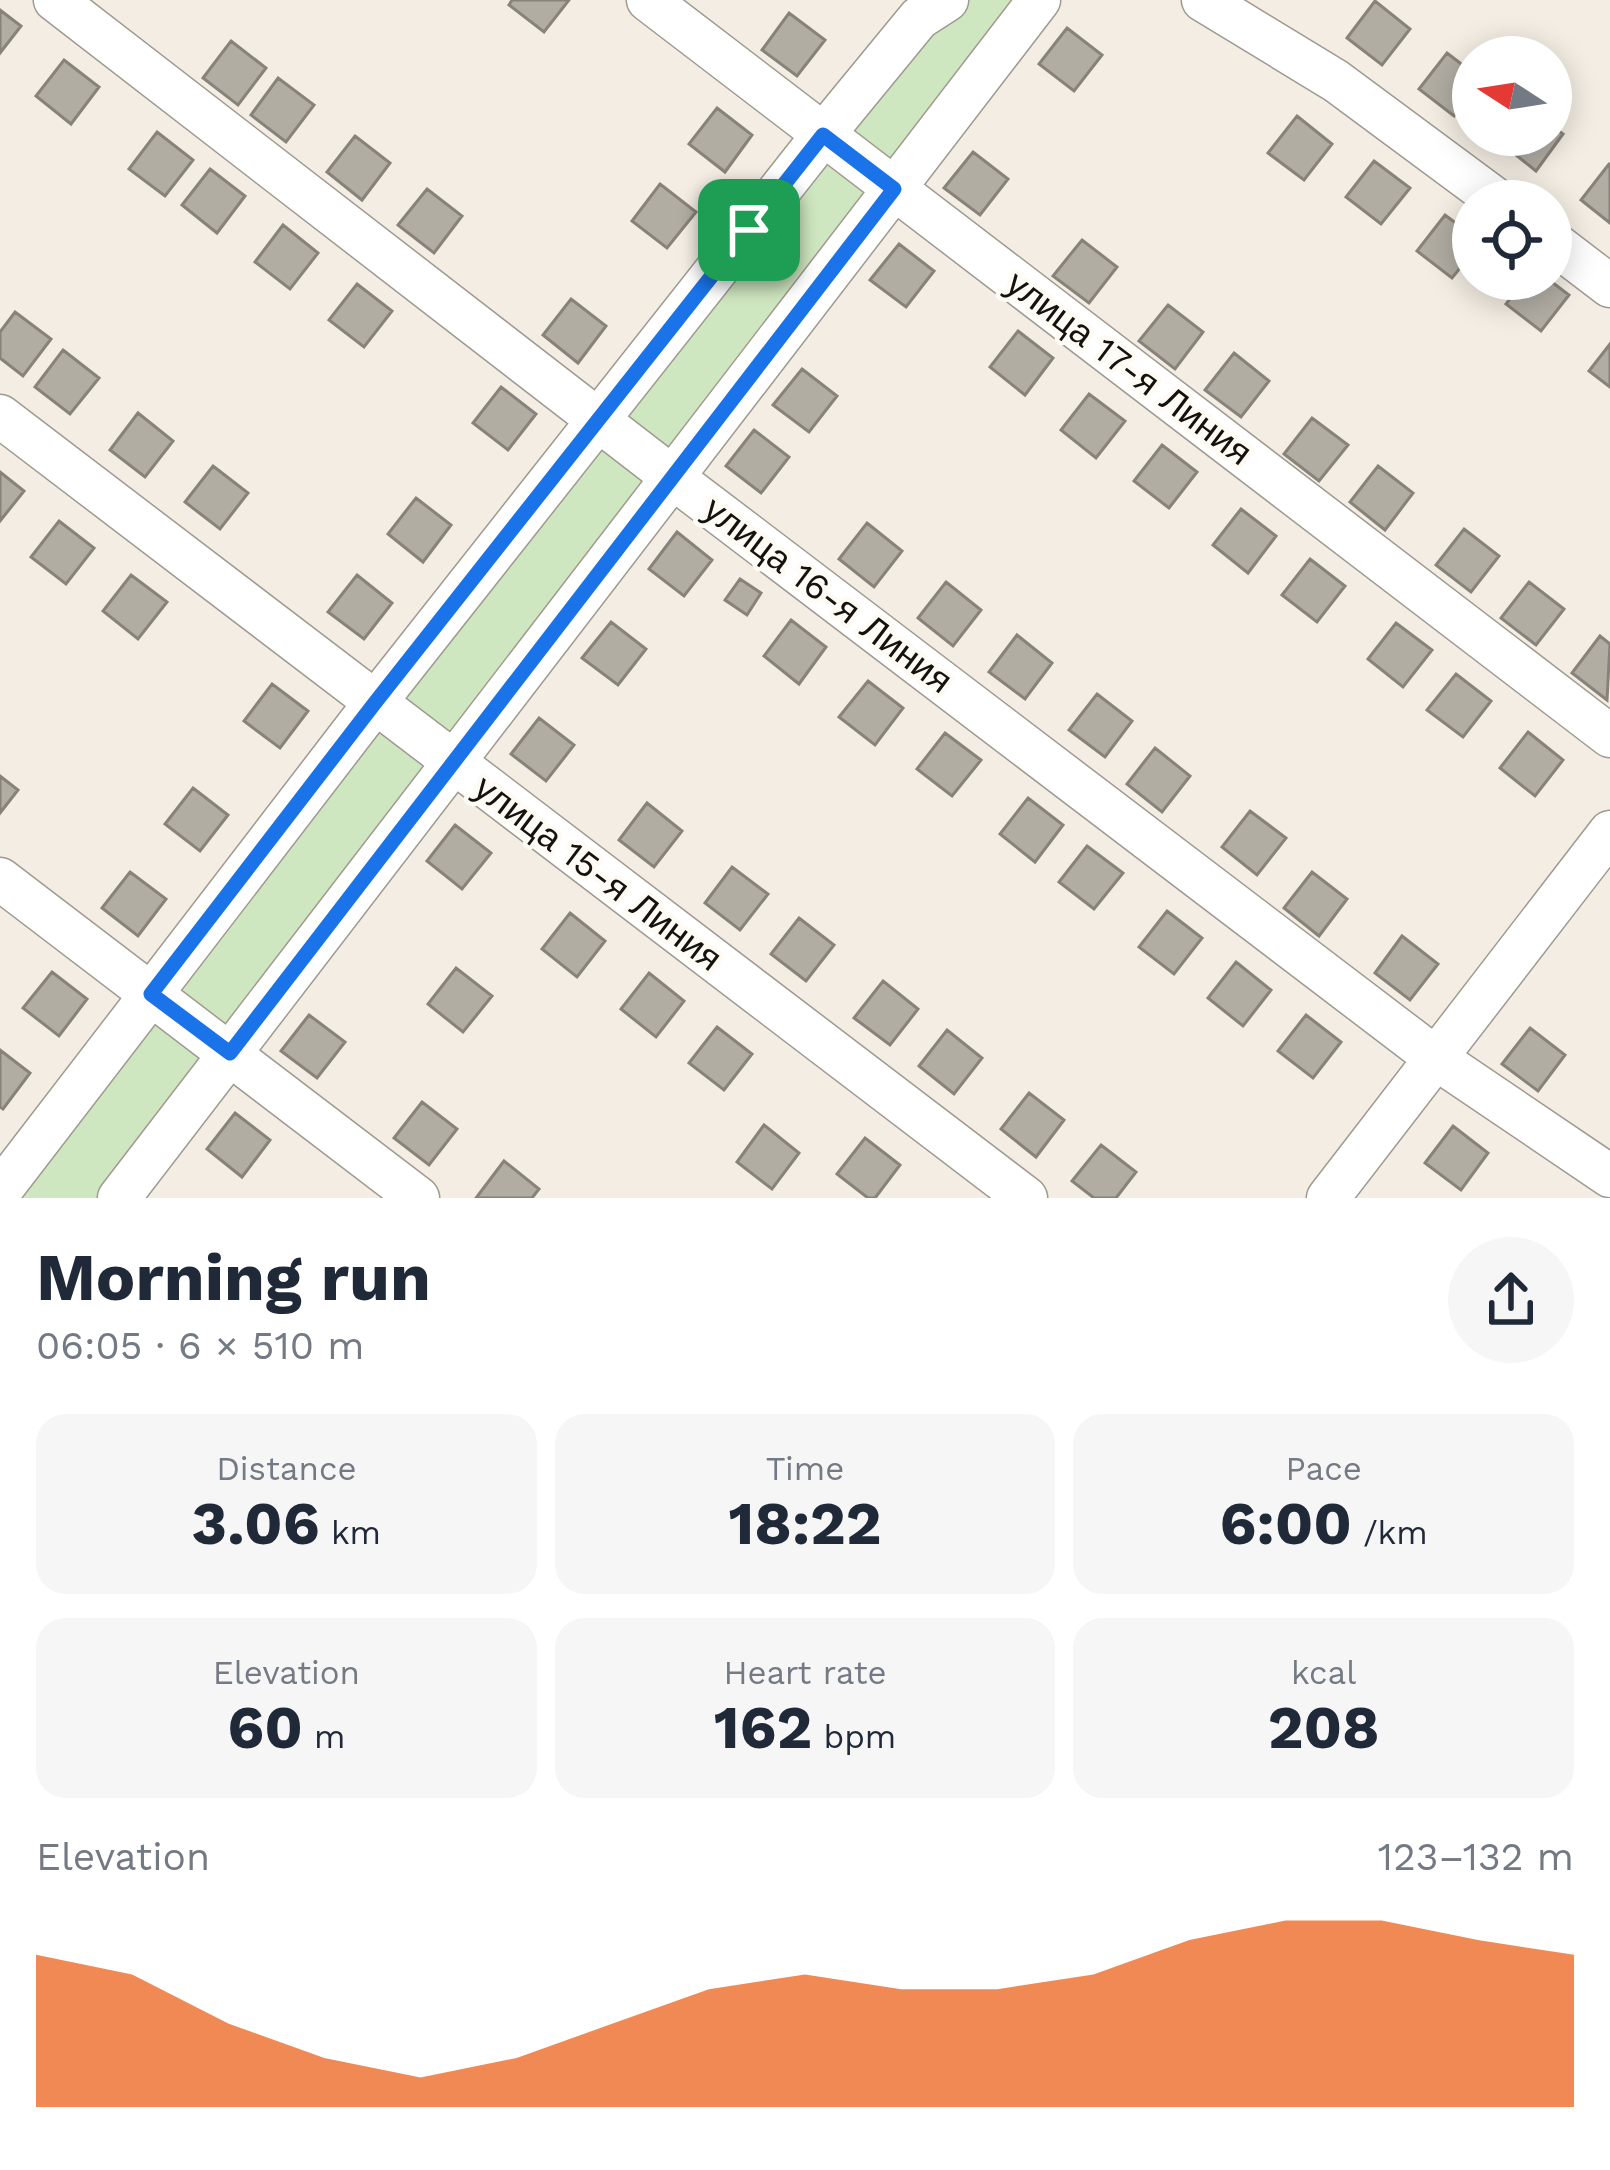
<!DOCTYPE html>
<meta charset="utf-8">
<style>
body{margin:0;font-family:"Work Sans",sans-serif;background:#f6f6f7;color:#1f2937;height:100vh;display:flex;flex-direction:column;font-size:45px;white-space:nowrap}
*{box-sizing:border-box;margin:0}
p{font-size:39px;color:#747a83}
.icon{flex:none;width:66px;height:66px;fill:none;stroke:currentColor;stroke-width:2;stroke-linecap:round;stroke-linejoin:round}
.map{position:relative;height:1198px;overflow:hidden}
.drawer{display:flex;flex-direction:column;background:#fff;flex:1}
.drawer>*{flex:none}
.needle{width:78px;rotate:282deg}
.buttons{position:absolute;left:1452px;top:36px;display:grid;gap:24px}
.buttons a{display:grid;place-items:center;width:120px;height:120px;border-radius:50%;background:#fff;box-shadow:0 6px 30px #0003;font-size:60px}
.pin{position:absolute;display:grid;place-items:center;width:102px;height:102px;color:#fff;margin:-51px;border-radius:24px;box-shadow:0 6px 18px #0006}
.round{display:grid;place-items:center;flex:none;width:126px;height:126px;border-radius:63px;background:#f6f6f7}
.overview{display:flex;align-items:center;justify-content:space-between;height:204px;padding:0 36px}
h1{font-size:66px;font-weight:700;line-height:90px}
.metrics{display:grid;grid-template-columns:repeat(3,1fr);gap:18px;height:204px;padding:12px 36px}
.metrics div{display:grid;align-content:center;border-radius:30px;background:#f6f6f7;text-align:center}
.metrics b{font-size:60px;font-weight:700}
.metrics small{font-size:33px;font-weight:400}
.metrics p{font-size:33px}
.chart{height:336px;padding:24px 36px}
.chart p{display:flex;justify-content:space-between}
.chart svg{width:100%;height:216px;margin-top:12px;fill:#ea580c;opacity:.7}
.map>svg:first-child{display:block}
.green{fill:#cfe7c0}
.building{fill:#b2ada3;stroke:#88837a;stroke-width:3}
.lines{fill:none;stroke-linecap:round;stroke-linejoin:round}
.minor-casing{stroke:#9f9a91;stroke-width:45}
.minor{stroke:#fff;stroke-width:42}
.route-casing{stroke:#fff;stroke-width:24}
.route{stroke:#1a73e8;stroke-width:15}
.labels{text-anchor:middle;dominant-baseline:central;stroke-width:9;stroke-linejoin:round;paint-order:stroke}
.street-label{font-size:36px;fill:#14120f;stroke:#fefbf5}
</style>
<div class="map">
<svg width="1610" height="1198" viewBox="0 0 1610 1198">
<rect width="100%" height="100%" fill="#f3ede3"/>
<!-- green -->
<path class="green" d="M928,0h85l-883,1198h-121z"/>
<!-- building -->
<path class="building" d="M512,0h57l-25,32 -35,-27z
M1375,1l35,28 -28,36 -35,-27z
M0,10l21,16 -21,27z
M789,13l36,27 -28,36 -35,-26z
M1067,28l35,27 -28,36 -35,-27z
M231,41l35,27 -28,37 -35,-27z
M1447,53l26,20v19l-19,24 -35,-27z
M64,60l35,27 -28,37 -35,-28z
M278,78l36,27 -28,37 -35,-27z
M717,108l35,27 -27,37 -36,-28z
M1297,116l35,28 -28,36 -36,-27z
M1551,125l12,9 -27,37 -35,-28 6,-8h44z
M157,132l36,28 -28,36 -36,-27z
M355,136l35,27 -28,37 -35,-28z
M973,152l35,27 -28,36 -36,-27z
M1374,161l36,27 -29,36 -35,-27z
M1609,164h1v59l-29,-23z
M210,169l35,27 -28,37 -35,-28z
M660,184l36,28 -29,36 -35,-27z
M427,189l35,27 -28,37 -36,-28z
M1445,215l28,21v16l-21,26 -35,-27z
M283,225l35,28 -28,36 -35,-27z
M1082,240l35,27 -28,36 -36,-27z
M899,244l35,27 -28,36 -36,-27z
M1525,279h23l21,16 -28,36 -35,-27z
M357,284l35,27 -28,36 -35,-27z
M571,299l35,27 -28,37 -35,-28z
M1168,305l35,27 -28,37 -36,-28z
M15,312l36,27 -28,37 -23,-18v-26z
M1018,331l35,27 -28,37 -35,-28z
M1610,344v43l-21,-16z
M63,350l36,28 -29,36 -35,-27z
M1234,353l35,28 -28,36 -36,-27z
M802,369l35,27 -28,36 -36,-27z
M501,387l35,27 -28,36 -35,-27z
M1089,394l36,27 -29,37 -35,-28z
M138,413l35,28 -28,36 -35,-27z
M1312,418l36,27 -29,36 -35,-27z
M754,430l35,27 -28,36 -35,-27z
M1162,445l35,27 -28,36 -35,-27z
M213,466l35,27 -28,36 -35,-27z
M1378,466l35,27 -28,37 -35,-28z
M0,472l24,19 -24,30z
M416,498l35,27 -28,37 -35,-28z
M1241,509l35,27 -28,37 -35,-28z
M59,521l35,27 -28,36 -35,-27z
M867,523l35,28 -28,36 -35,-28z
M1464,529l35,27 -28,36 -35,-27z
M677,532l35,28 -28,36 -35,-27z
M1310,559l35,27 -28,36 -35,-27z
M131,575l36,27 -29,37 -35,-28z
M357,575l35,28 -28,36 -36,-27z
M740,579l21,14 -14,22 -22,-15z
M946,582l35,28 -28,36 -35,-28z
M1529,582l35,27 -28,36 -35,-27z
M791,620l35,27 -27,37 -35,-28z
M611,622l35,27 -28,36 -36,-27z
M1396,623l36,27 -29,37 -35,-28z
M1017,635l35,28 -27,36 -36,-27z
M1600,636l10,8 -3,56 -35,-27z
M1456,674l35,27 -28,36 -36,-27z
M868,681l35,27 -28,37 -36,-28z
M272,684l36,27 -28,37 -36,-27z
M1097,694l35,27 -27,36 -36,-27z
M539,718l35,27 -28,36 -35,-27z
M1528,732l35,28 -28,36 -35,-28z
M945,733l36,27 -29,36 -35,-27z
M1155,748l35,28 -28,36 -35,-28z
M0,776l18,14 -18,23z
M193,788l35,27 -28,36 -35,-27z
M1028,798l35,27 -28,37 -35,-28z
M647,803l35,28 -28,36 -35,-27z
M1250,811l36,27 -29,37 -35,-28z
M455,825l36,28 -29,36 -35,-28z
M1087,846l36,27 -29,36 -35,-27z
M732,867l36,27 -28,36 -35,-27z
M130,872l36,27 -28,37 -36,-28z
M1312,872l35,27 -28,37 -35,-28z
M1167,911l35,27 -28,36 -35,-27z
M570,913l35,28 -28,36 -35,-28z
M799,918l35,27 -28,36 -35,-27z
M1402,936l36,28 -28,36 -35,-27z
M1236,962l35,28 -28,36 -35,-28z
M456,968l36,28 -29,36 -35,-28z
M52,972l35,27 -28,37 -36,-28z
M649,973l35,28 -28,36 -35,-28z
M883,981l35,28 -28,36 -36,-27z
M309,1015l36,27 -28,36 -36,-27z
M1306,1015l35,27 -28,36 -35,-27z
M717,1027l35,27 -28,36 -35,-27z
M1530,1028l35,27 -27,36 -36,-27z
M947,1030l35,28 -28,36 -35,-28z
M0,1050l30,23 -27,36 -3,-2z
M1029,1093l35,27 -28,37 -35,-28z
M422,1102l35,27 -28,36 -35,-27z
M235,1113l35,27 -28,37 -35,-28z
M764,1125l35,28 -27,36 -35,-27z
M1453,1126l35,27 -27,37 -36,-27z
M865,1138l35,27 -25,33h-7l-31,-24z
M1101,1145l35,27 -20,26h-22l-22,-17z
M504,1161l35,28 -7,9h-56z"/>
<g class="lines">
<!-- minor casing -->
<g class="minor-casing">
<path id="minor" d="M55,0l617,477 765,582 173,117
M648,0l962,736
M1203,0l133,81 162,120
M1551,241l59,45
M0,416l1026,782
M0,879l418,319
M0,1191l374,-487 449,-569 96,-117 28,-18
M119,1198l920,-1198
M1328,1198l282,-366"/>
</g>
<!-- minor -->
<use href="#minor" class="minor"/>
</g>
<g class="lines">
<!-- route casing -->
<g class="route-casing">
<path id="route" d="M823,135l71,54 -664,864 -79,-59 223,-290z"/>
</g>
<!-- route -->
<use href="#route" class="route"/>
</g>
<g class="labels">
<!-- street labels -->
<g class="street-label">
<text transform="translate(1129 368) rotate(37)">улица 17-я Линия</text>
<text transform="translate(828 595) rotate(37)">улица 16-я Линия</text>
<text transform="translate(598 873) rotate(37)">улица 15-я Линия</text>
</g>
</g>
</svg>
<div class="buttons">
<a><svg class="needle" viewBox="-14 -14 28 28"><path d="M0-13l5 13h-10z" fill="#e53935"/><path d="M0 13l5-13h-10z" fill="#747a83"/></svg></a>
<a><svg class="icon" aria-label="locate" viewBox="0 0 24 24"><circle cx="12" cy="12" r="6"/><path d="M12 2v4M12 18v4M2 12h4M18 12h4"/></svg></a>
</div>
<div class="pin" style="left:749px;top:230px;background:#1e9e55"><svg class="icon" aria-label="arrive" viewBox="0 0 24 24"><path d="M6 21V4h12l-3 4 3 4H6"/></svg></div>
</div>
<section class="drawer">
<div class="overview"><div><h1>Morning run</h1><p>06:05 · 6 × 510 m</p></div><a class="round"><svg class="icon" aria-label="share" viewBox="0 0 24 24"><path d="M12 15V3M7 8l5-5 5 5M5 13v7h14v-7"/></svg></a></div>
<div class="metrics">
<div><p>Distance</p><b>3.06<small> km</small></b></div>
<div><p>Time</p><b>18:22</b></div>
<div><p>Pace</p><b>6:00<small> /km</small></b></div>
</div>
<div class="metrics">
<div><p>Elevation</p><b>60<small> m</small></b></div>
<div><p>Heart rate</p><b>162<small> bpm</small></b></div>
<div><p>kcal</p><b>208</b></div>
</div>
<div class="chart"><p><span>Elevation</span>123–132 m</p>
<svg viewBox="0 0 160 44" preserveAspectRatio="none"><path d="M0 44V13L10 17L20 27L30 34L40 38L50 34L60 27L70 20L80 17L90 20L100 20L110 17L120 10L130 6L140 6L150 10L160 13V44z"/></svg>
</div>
</section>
